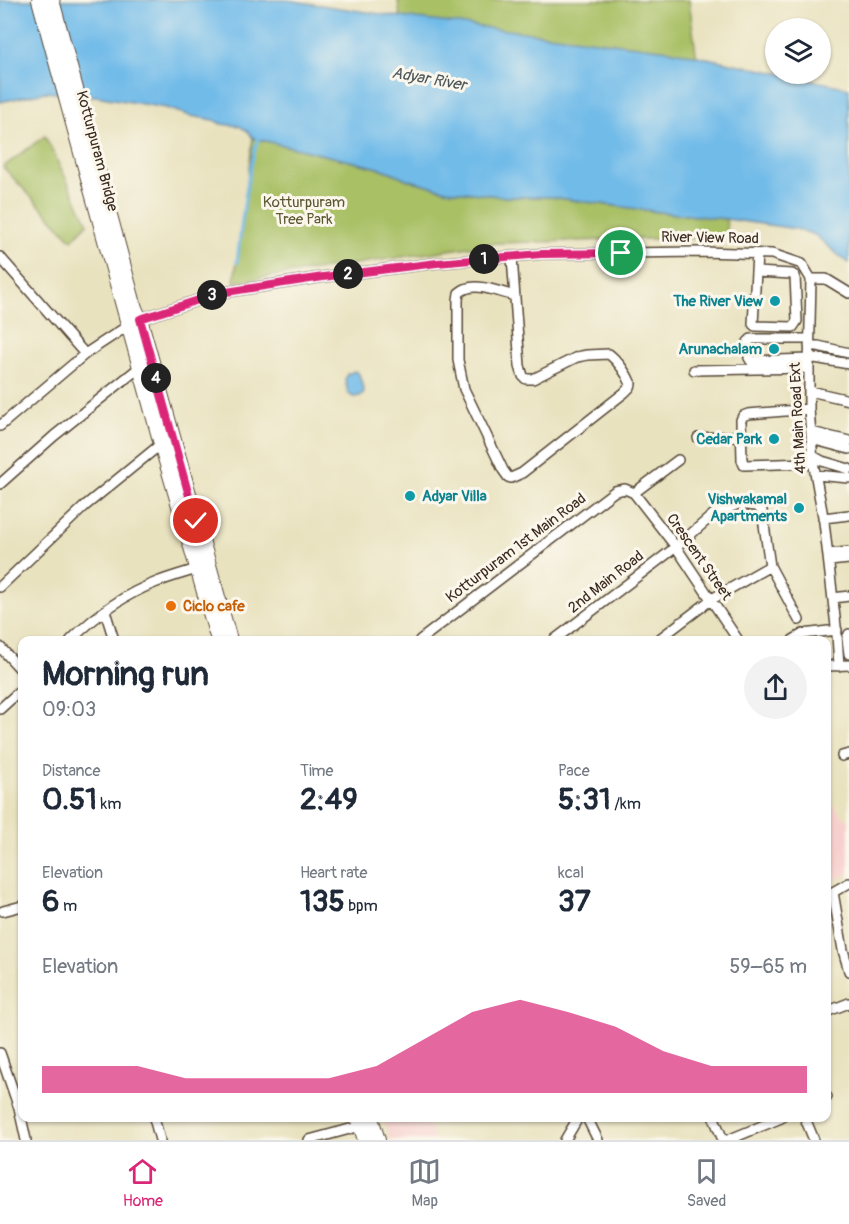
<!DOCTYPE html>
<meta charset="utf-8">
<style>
body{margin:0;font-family:Pangolin,sans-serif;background:#f2f2f3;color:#1f2937;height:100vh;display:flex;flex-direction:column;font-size:22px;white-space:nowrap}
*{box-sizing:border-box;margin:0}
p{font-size:20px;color:#747a83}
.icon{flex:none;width:33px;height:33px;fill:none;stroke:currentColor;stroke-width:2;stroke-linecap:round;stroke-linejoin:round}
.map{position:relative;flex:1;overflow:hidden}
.side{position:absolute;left:18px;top:636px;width:813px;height:486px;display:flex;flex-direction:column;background:#fff;border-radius:12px;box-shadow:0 2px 4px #0004}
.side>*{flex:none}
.controls{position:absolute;left:765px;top:18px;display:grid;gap:12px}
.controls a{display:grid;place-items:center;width:66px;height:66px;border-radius:50%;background:#fff;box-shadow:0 2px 4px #0004;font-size:30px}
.pin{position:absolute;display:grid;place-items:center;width:51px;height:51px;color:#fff;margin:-26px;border:3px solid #fff;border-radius:50%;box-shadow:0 2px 6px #0007}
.km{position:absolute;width:30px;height:30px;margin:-15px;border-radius:50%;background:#222;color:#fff;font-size:16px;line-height:30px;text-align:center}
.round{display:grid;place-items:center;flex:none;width:63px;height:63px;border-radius:32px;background:#f2f2f3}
.headline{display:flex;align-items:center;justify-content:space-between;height:102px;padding:0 24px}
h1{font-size:33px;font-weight:700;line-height:45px}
.figures{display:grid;grid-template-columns:repeat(3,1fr);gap:9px;height:102px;padding:6px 24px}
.figures div{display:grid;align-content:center}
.figures b{font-size:30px;font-weight:700}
.figures small{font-size:16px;font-weight:400}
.figures p{font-size:16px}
.chart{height:168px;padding:12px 24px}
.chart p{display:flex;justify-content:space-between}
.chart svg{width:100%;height:108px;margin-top:6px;fill:#db2777;opacity:.7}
.dock{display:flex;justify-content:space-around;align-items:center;height:84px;border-top:2px solid #e0e1e3;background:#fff;font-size:16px;color:#747a83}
.dock a{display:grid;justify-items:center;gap:3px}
.dock .selected{color:#db2777}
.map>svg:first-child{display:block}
.built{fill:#f7d0cd}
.green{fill:#a9c065;stroke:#727542;stroke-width:1.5}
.water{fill:#71bbe9;stroke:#567284;stroke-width:1.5}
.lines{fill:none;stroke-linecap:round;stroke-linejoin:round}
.stream{stroke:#71bbe9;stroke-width:3}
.minor-casing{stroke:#554636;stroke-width:12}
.secondary-casing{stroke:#554636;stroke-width:16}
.minor{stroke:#fff;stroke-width:9}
.secondary{stroke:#fff;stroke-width:14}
.route-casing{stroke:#fff;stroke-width:12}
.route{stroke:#db2777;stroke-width:8}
.culture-dot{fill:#0f9aa8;stroke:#fbf7ec;stroke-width:2}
.food-dot{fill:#e8710a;stroke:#fbf7ec;stroke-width:2}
.labels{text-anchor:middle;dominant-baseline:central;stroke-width:6;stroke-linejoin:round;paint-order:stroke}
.street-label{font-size:15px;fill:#3b2a1e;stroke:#fbf7ec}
.park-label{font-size:15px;fill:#5c5733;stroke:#fbf7ec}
.culture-label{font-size:15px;font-weight:bold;fill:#0d838f;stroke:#fbf7ec;text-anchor:end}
.food-label{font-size:15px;font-weight:bold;fill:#c56008;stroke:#fbf7ec;text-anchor:start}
.water-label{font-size:16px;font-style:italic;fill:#4b565b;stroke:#fbf7ec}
</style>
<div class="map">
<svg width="849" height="1140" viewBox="0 0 849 1140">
<rect width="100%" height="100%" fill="#fbf7ec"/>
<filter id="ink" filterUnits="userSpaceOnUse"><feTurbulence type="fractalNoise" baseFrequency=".0167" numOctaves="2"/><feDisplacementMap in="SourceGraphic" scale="12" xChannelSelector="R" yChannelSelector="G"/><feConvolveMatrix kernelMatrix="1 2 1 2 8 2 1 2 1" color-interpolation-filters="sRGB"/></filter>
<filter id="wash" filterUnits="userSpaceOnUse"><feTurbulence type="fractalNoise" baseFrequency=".008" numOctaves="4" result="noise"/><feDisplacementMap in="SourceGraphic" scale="24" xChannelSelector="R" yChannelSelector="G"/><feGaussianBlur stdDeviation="1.35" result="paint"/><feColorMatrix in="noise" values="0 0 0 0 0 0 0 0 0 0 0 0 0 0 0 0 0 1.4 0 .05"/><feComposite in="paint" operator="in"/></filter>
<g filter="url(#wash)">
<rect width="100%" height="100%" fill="#e9e2bf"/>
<!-- built -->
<path class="built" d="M827,767h2l2,35 14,17h4v54l-12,7 -10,-21z
M383,1118h44l7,22h-44z"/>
<!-- green -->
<path class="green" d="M398,0h291l8,61 -296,-36z
M45,136l43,87 -16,17 -69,-73z
M253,138l130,31 15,6 8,4 40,11 61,7h44l108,15 67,7 2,18 -232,6 -262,39z"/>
<!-- water -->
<path class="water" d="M0,0h287l106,16 276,34 180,38v175l-6,-4 -28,-24 -18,-6 -71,-10 -67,-7 -108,-15h-44l-61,-7 -40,-11 -8,-4 -15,-6 -130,-31 -5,-7 -9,-5 -18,-2 -7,-4 -23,-4 -25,-8 -70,-12 -51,-4 -45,10z
M355,371l4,3 5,18 -4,4 -7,1 -5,-4 -3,-14 2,-5z"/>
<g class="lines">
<!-- stream -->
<path class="stream" d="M237,263c5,-42 9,-84 21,-125"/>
</g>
</g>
<g filter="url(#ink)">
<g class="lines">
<!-- minor casing -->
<g class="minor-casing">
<path id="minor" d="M0,257l85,97
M512,257l8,109 3,10 3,3h7l44,-22 10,-2 22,-1c9,7 18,20 22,30l-1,3 -6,6 -102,80 -11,5 -3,-1 -5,-7 -39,-81 -6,-29v-60l1,-7c14,-13 39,-1 56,3
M756,272l36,2 3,2 2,45 -4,6 -38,-1 -2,-2 4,-70
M811,279h15l23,14
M140,319l80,-26 103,-16 114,-14 104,-9 160,-2 71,2 30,10 9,15 -2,89v41l4,52 11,61 13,113 2,31
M809,339h-58l-3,3 1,16 2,3 58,-2
M809,346h9l31,7
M809,357l40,7
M694,370l115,-2
M810,391l39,9
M809,409l-61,5 -5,2 -2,4 1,40 2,5 64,-2 5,-2
M0,426l85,-72 44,-29
M811,432l38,9
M698,438l42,-2
M811,439l38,10
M813,456l9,5 27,8
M816,475l33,3
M0,484l54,-48 86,-69
M634,493l44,-33
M823,518l26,-3
M828,554l21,-2
M829,561l20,-2
M0,587l86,-82 75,-61
M833,598l16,-2
M105,611l9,29
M849,634l-2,4 2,16
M71,640c24,-24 54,-46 86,-58 13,-5 27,-9 40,-13
M420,640l195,-149 10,-2 9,4 42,54 62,93
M554,640l122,-93 38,-33 24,-10 19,2 5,5 8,55 29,54
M658,640l54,-41 58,-33
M793,640l10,-6 34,-4
M0,647l22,24
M826,666l23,-1
M0,709l22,-20
M842,756l7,-2
M833,892l10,58 6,21
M826,896l23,-13
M3,911l19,-5
M826,1012l23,-9
M0,1053l19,55 7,32
M826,1097h1
M154,1118l6,22
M587,1118l11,22
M714,1118l9,22
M805,1118l9,22
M309,1140l52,-14
M565,1140l13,-22
M728,1140l53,-22"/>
</g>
<!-- secondary casing -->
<g class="secondary-casing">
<path id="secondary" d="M39,0l122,444 57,196
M52,0l83,308 5,11 90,321
M358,1118l7,22
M371,1118l7,22"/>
</g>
<!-- minor -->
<use href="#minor" class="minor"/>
<!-- secondary -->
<use href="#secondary" class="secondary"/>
</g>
</g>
<g class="lines" filter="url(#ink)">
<!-- route casing -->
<g class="route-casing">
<path id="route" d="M196,521l-56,-202 80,-26 103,-16 114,-14 104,-9 80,-1"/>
</g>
<!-- route -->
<use href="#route" class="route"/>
</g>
<!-- markers -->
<g class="culture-dot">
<circle cx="775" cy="301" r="6"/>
<circle cx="774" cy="349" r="6"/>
<circle cx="774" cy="439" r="6"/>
<circle cx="410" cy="496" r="6"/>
<circle cx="799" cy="508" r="6"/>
</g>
<circle class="food-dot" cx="171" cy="606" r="6"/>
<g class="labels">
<!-- street labels -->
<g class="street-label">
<text transform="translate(97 151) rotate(75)">Kotturpuram Bridge</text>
<text transform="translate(710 238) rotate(1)">River View Road</text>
<text transform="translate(798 418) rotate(-93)">4th Main Road Ext</text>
<text transform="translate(516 548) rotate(-37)">Kotturpuram 1st Main Road</text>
<text transform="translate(699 557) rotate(55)">Crescent Street</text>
<text transform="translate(606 582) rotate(-38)">2nd Main Road</text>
</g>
<!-- park labels -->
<g class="park-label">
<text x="304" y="202">Kotturpuram<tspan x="304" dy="17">Tree Park</tspan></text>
</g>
<!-- culture labels -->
<g class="culture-label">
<text x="763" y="301">The River View</text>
<text x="762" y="349">Arunachalam</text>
<text x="762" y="439">Cedar Park</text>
<text x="422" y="496" text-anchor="start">Adyar Villa</text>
<text x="787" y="499">Vishwakamal<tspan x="787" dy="17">Apartments</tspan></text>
</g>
<!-- food labels -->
<g class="food-label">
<text x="183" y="606">Ciclo cafe</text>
</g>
<!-- water labels -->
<g class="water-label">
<text transform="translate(429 79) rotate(10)">Adyar River</text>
</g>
</g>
</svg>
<div class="controls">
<a><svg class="icon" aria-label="layers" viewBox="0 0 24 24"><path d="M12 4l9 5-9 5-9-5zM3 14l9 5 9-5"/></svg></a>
</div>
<div class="pin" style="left:621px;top:253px;background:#1e9e55"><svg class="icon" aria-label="arrive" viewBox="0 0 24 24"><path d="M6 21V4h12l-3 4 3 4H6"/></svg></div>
<div class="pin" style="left:196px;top:521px;background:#d93025"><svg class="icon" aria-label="check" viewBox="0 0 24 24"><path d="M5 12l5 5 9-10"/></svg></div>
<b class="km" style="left:484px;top:259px">1</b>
<b class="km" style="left:348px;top:274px">2</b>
<b class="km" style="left:212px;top:295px">3</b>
<b class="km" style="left:156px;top:378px">4</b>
<section class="side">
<div class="headline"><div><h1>Morning run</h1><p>09:03</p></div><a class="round"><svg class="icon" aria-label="share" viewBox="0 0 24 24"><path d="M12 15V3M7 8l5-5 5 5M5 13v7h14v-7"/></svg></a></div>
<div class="figures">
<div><p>Distance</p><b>0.51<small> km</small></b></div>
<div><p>Time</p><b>2:49</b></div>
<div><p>Pace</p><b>5:31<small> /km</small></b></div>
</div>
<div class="figures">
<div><p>Elevation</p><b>6<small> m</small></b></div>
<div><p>Heart rate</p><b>135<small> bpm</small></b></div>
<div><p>kcal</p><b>37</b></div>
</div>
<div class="chart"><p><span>Elevation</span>59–65 m</p>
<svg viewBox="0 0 160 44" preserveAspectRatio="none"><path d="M0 44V33L10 33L20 33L30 38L40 38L50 38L60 38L70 33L80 22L90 11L100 6L110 11L120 17L130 27L140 33L150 33L160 33V44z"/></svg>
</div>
</section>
</div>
<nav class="dock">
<a class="selected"><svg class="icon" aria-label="home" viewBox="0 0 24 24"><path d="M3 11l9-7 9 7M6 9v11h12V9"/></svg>Home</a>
<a><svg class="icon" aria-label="map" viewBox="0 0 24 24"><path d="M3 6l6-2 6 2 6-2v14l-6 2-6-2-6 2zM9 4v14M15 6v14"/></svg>Map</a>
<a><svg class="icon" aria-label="saved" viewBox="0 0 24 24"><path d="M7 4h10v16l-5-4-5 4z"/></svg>Saved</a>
</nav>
